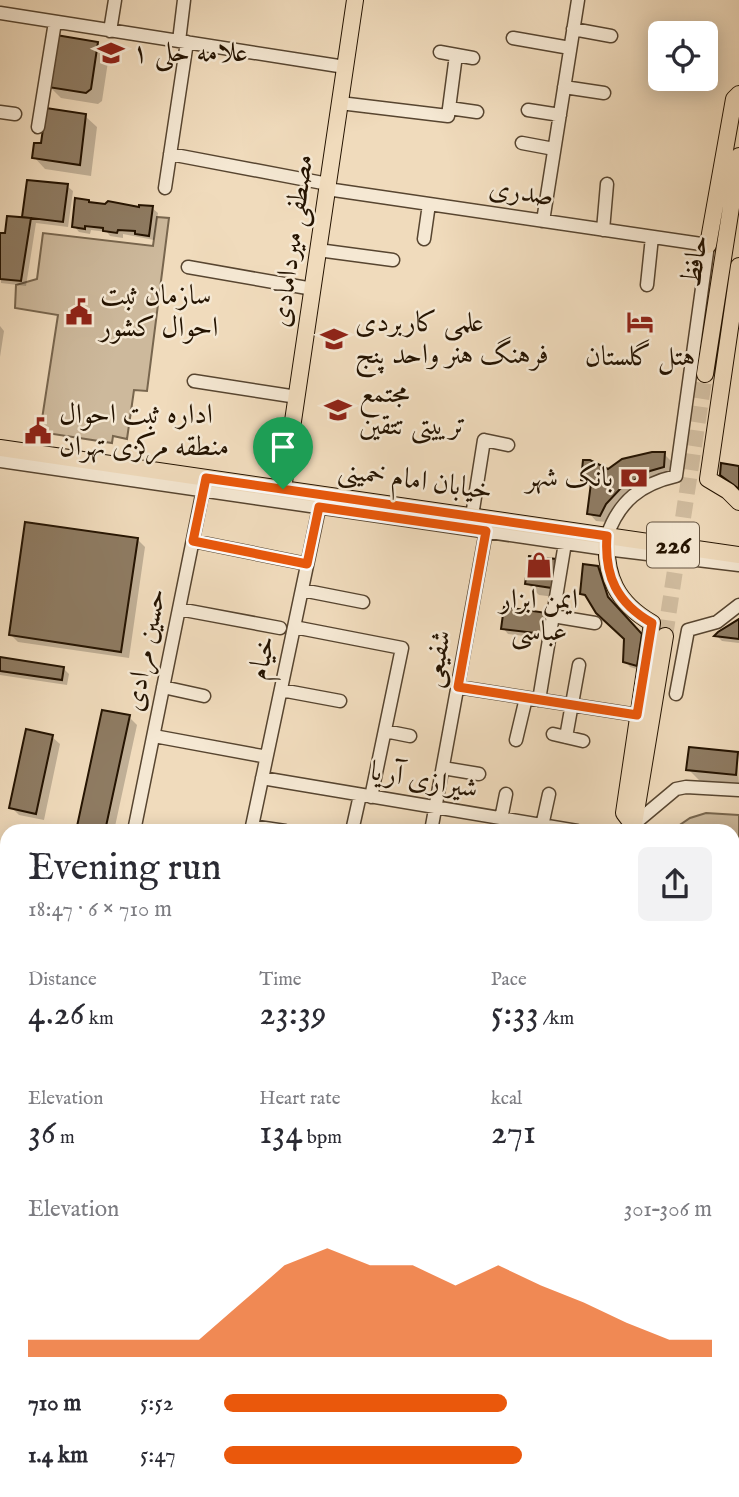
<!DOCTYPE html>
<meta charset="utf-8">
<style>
body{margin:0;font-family:"IM FELL English",Amiri,serif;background:#f2f2f3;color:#2b2b33;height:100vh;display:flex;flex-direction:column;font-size:26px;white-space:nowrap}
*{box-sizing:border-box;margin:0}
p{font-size:23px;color:#7c7c81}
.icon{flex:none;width:38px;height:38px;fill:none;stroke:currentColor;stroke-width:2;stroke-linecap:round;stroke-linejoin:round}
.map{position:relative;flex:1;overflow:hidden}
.sheet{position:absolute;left:0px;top:824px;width:740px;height:674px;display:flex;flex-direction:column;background:#fff;border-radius:21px 21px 0 0;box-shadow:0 4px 18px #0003}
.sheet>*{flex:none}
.controls{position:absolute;left:648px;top:21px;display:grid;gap:14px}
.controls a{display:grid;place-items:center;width:70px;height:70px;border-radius:10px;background:#fff;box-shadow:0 4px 18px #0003;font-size:35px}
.pin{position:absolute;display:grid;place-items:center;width:60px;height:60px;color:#fff;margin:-72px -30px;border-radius:50% 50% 50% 0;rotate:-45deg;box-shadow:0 0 7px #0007}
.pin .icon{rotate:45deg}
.round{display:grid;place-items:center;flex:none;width:74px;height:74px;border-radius:10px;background:#f2f2f3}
.overview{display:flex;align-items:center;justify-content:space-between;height:119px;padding:0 28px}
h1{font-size:38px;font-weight:600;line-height:52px}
.figures{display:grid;grid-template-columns:repeat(3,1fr);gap:10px;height:119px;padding:7px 28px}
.figures div{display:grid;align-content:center}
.figures b{font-size:35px;font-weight:600}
.figures small{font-size:19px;font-weight:400}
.figures p{font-size:19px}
.chart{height:196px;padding:14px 28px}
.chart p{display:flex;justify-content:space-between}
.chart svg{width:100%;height:126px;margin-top:7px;fill:#ea580c;opacity:.7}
ul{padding:0 28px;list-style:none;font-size:23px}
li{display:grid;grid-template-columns:112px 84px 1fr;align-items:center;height:52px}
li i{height:18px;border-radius:9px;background:#ea580c}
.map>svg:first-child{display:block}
.green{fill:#cdb99c;stroke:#78664e;stroke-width:2}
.shadow{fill:#0003}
.building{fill:#8e7b62;stroke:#241301;stroke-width:2}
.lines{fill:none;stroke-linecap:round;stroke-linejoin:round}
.major-tunnel{stroke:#d1bda0;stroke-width:16;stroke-dasharray:16 8;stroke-linecap:butt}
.minor-casing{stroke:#574530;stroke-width:15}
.major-casing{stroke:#241301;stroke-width:18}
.minor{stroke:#f5e8d3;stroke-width:12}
.major{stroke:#f0dbbc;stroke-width:16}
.route-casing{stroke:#fff;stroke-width:14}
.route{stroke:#ea580c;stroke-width:9}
.labels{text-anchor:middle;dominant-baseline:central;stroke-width:5;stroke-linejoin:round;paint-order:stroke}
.shield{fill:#f5e8d3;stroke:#635340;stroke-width:2}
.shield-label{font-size:26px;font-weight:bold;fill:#241301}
.poi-label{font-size:28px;fill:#241301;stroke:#f5e8d3;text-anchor:start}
.street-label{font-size:28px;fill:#241301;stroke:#f5e8d3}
</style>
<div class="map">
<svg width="739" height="1497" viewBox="0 0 739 1497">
<rect width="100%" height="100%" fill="#f0dbbc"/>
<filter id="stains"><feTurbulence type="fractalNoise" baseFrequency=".00286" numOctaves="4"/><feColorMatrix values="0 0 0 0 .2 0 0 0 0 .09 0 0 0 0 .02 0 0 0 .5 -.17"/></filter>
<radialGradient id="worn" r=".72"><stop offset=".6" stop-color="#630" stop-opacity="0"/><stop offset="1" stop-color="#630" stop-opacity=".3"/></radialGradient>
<!-- green -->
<path class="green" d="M157,217l12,1 -22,173 -13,-1 -7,49 -14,-3 -1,7 -72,-11 18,-117 -43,-7 1,-23 21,-6 6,-46 110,13z
M706,813l33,2v647h-6v-631h-62l19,-13z"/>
<!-- shadow -->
<path class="shadow" d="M97,43l12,12 -7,46 -4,3 -37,-6 -11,-11z
M85,116l12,11 -6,49 -46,-7 -11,-12 8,-12z
M28,181l39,5 6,5 -5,36 -32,-4 -10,63 -25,-3 -1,-49h7l17,-15z
M91,204l49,6 12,-2 6,5 -4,27 -31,-6v4l-13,-2 -3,-4 -16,-2 -1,4 -11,-2 -5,-6z
M0,326l4,5 -4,26z
M664,454l8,8 -1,12 -64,48 -11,-1 -7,-8 3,-25 -10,-8z
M137,539l8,8 -16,111 -111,-16 -7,-7z
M555,561l11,11 -3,26 -24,-3 -12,-12z
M597,568l6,6 10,31 34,37 -4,29 -13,-4 -5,-6 7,-18 -50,-50z
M546,615l6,6 -3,18 -41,-5 -5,-6z
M739,621v22l-17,-2 -5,-5z
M0,659l63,9 6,6 -2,11 -67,-10z
M103,712l26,5 8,8 -23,106h-36z
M52,737l8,7 -16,76 -25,-5 -8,-8z
M737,754l2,31 -39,-4 -12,-12z
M0,882l7,2v32l-7,-1z
M733,1394h6v52l-6,-2z
M472,1491h38l-1,6h-27z"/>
<!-- building -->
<path class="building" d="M56,35l42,7 -7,47 -5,4 -38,-6z
M46,108l40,6 -6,51 -48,-7 2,-15h7z
M27,180l41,4 -5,38 -41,-5z
M75,198l14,2v2l16,2 3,-3 31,6v-2l14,1 -4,30 -14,-2v-3l-17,-1 -1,3 -14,-2v-3l-18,-2v3l-13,-2z
M7,216l24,2 -10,63 -21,-2v-46h5z
M652,452h13l-1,15 -14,4 -30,18 -14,15 -6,12 -13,-2 4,-31 -10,-3 2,-20h7l18,9 14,-10z
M721,463l18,3v23l-19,-14z
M25,522l113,16 -17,114 -112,-17z
M529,556l27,3 -4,29 -27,-4z
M583,564l15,2 10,31 34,37 -5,32 -14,-4 1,-23 -28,-26 -11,-18 -5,-1z
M504,607l43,6 -4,21 -42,-5z
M739,619v20l-25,-3 4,-4z
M0,657l64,10 -2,13 -62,-9z
M102,710l28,5 -25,116h-29z
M26,729l27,6 -17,79 -27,-6z
M689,747l49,5 -2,23 -50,-5z
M0,880l7,2v30l-7,-2z
M733,1392l6,1v47h-6z
M475,1491h26l-1,6h-15z"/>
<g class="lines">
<!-- major-tunnel -->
<path class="major-tunnel" d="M665,636l40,-262"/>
<!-- minor casing -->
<g class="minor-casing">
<path id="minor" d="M0,13l345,54
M573,29l38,7
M110,31l5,-31
M513,38l57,10
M179,41l5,-41
M440,52l33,6
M564,87l40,6
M340,103l108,13 8,-61
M449,108l28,4
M528,110l32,5
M0,112l15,2
M38,127l17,-105
M522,143l32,6
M170,154l158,30
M165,188l22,-146
M327,189l381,56 -32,231c-35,8 -57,25 -69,60
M543,221l35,-221
M603,230l4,-46
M424,239l5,-35
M318,250l75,10
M188,267l125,22
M647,285l5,-48
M194,381l103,16
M0,461l606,88 133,16
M472,516l12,-76 24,5
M193,541l114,23
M302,590l61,12
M179,609l101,19
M553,616l42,7
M294,627l108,21 -31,149
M163,687l41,9
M458,687l179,28
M281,690l59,11
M676,694l12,-64 29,-8 22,-17
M539,700l27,-163
M385,731l25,5
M553,734l30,7
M154,736l108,20
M566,737l13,-72
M516,740l10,-42
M443,768l36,6
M262,778l315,53
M501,819l5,-25
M633,825l43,-36 10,-2 53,3
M252,826l33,5
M542,826l7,-32
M134,831l70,-346
M251,831l70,-332
M352,831l8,-36
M431,831l56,-305
M0,947l7,2
M0,1031l7,-16
M0,1049l7,3
M0,1134l7,4
M0,1238l7,-12
M0,1422l7,-12
M733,1487l6,1
M454,1491l10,6
M302,1494l12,3
M141,1497l1,-6
M198,1497l1,-6
M356,1497l1,-6"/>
</g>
<!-- major casing -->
<g class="major-casing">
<path id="major" d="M708,245l26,-146 5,-5
M739,266l-31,213 20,12 11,11
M705,374l34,-218
M0,448l739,107
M283,489l72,-489
M607,536c-3,40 10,67 45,87l-28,190 9,12
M633,830l32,-194
M520,1497l1,-6"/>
</g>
<!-- minor -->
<use href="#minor" class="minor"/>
<!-- major -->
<use href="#major" class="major"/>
</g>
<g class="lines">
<!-- route casing -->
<g class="route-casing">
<path id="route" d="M206,478l401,58c-3,40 10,67 45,87l-15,92 -179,-28 28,-156 -167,-24 -12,57 -114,-23z"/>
</g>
<!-- route -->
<use href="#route" class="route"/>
</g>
<!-- icons -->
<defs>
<g id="school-bare" transform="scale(2.1)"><path d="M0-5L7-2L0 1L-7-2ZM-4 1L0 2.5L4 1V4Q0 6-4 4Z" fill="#8f2418" stroke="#f5e8d3" stroke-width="2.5" paint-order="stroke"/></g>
<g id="civic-bare" transform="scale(2.1)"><path d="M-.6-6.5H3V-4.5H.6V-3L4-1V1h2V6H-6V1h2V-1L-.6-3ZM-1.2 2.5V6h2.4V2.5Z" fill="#8f2418" stroke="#f5e8d3" stroke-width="2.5" paint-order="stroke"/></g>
<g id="hotel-bare" transform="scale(2.1)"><path d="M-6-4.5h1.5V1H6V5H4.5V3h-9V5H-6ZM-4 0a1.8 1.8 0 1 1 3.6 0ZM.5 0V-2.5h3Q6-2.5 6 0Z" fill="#8f2418" stroke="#f5e8d3" stroke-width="2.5" paint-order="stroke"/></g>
<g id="university-bare" transform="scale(2.1)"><path d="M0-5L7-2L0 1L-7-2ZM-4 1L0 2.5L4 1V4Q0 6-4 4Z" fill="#8f2418" stroke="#f5e8d3" stroke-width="2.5" paint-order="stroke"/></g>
<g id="bank-bare" transform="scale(2.1)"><path d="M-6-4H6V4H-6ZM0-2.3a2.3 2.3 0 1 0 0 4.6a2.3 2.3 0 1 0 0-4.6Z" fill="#8f2418" stroke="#f5e8d3" stroke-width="2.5" paint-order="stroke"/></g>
<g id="shop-bare" transform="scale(2.1)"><path d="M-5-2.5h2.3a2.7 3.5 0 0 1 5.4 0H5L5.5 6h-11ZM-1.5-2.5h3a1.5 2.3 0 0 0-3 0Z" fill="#8f2418" stroke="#f5e8d3" stroke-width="2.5" paint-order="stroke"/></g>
</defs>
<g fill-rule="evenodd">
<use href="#school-bare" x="111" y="53"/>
<use href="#civic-bare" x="79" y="312"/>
<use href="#hotel-bare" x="640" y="322"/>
<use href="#university-bare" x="334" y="339"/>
<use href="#school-bare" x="338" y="410"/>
<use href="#civic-bare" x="38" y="431"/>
<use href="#bank-bare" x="634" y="478"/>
<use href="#shop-bare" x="539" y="565"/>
</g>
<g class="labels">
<!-- shield labels -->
<rect class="shield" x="647" y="522.5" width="52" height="45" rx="5"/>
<g class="shield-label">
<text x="673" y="545">226</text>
</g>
<!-- poi labels -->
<g class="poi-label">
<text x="132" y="53">علامه حلی ۱</text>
<text x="100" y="296">سازمان ثبت<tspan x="100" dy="32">احوال کشور</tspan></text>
<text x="355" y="323">علمی کاربردی<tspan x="355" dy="32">فرهنگ هنر واحد پنج</tspan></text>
<text x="640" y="357" text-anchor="middle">هتل گلستان</text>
<text x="359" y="394">مجتمع<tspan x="359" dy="32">ترییتی تتقین</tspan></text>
<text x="59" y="415">اداره ثبت احوال<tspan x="59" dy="32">منطقه مركزی تهران</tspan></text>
<text x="613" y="478" text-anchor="end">بانک شهر</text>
<text x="539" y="600" text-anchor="middle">ایمن ابزار<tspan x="539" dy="32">عباسی</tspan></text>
</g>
<!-- street labels -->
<g class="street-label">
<text transform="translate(521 193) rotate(8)">صدری</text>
<text transform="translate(293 241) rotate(-82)">مصطفی میردامادی</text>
<text transform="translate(696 261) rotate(-81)">حافظ</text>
<text transform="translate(415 481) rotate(8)">خیابان امام خمینی</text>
<text transform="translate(146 650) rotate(-79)">حسین مرادی</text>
<text transform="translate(263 658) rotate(-78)">خیام</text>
<text transform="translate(438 659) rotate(-80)">شفیعی</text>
<text transform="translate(424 781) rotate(10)">شیرازی آریا</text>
</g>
</g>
<rect width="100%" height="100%" filter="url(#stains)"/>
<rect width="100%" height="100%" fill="url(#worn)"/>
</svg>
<div class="controls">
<a><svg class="icon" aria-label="locate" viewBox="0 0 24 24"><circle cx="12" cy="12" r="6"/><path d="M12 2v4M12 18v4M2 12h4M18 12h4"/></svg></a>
</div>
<div class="pin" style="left:283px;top:489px;background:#1e9e55"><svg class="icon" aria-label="arrive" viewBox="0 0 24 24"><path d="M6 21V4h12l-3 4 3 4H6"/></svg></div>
<section class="sheet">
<div class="overview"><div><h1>Evening run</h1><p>18:47 · 6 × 710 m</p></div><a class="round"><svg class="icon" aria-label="share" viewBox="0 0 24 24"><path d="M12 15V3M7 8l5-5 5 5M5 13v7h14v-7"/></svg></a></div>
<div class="figures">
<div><p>Distance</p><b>4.26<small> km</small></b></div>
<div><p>Time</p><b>23:39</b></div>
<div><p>Pace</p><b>5:33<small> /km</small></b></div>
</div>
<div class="figures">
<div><p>Elevation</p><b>36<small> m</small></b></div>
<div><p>Heart rate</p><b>134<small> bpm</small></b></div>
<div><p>kcal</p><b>271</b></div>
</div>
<div class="chart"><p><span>Elevation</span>301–306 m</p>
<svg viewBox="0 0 160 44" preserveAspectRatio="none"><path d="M0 44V38L10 38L20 38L30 38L40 38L50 25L60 12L70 6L80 12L90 12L100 19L110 12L120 19L130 25L140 32L150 38L160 38V44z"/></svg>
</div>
<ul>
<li><b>710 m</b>5:52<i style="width:58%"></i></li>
<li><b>1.4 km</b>5:47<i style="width:61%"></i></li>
</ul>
</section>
</div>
